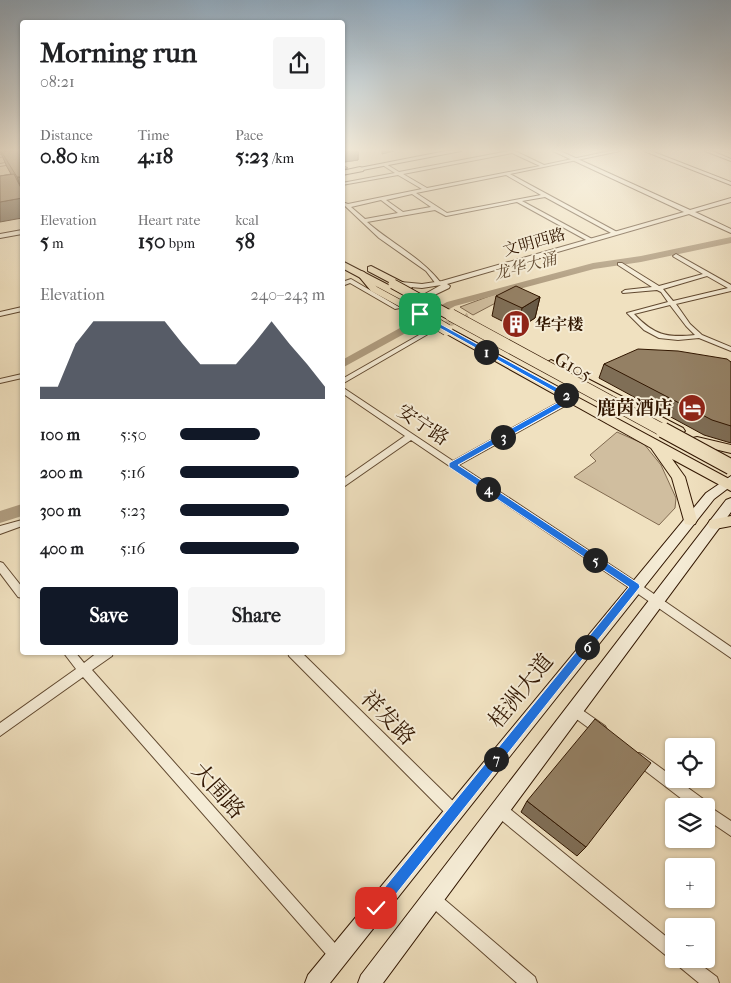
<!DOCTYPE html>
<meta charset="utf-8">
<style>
body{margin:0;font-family:"IM FELL French Canon","Noto Serif SC",serif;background:#f6f6f6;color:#202124;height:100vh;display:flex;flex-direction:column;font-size:19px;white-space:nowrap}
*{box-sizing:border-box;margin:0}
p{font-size:16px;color:#757577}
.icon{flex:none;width:28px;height:28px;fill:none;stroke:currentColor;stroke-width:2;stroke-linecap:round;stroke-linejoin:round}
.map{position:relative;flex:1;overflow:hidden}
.drawer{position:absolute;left:20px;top:20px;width:325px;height:635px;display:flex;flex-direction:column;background:#fff;border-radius:5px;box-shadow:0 1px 4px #0004}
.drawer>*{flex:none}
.buttons{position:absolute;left:665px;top:738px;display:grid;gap:10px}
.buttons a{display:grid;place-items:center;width:50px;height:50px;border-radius:5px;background:#fff;box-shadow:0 1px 4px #0004;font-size:25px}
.pin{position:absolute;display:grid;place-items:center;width:42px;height:42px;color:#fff;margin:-21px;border-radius:10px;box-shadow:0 2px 8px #0006}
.km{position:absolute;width:25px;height:25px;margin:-12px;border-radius:50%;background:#222;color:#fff;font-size:14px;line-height:25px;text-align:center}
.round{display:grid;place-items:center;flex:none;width:52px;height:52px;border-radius:5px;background:#f6f6f6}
.summary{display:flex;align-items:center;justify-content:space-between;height:85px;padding:0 20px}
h1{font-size:28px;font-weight:700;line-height:38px}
.figures{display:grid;grid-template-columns:repeat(3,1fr);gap:8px;height:85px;padding:5px 20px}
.figures div{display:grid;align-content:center}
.figures b{font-size:21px;font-weight:700}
.figures small{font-size:14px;font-weight:400}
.figures p{font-size:14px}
.chart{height:140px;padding:10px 20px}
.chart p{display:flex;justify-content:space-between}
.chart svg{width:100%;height:90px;margin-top:5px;fill:#111827;opacity:.7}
.button{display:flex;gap:10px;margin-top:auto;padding:10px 20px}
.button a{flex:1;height:58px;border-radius:5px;background:#111827;color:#fff;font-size:20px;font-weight:700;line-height:58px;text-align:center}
.button a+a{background:#f6f6f6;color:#202124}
ul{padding:0 20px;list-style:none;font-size:16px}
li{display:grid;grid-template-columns:80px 60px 1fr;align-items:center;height:38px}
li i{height:12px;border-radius:6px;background:#111827}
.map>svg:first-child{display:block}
.green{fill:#d0be9f;stroke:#806a50}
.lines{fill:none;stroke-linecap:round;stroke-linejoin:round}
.river{fill:#af9c7f;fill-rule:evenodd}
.minor-tunnel-far1{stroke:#cab89a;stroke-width:5.5;stroke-dasharray:5.5 3;stroke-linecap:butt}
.minor-tunnel{stroke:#cab89a;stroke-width:7;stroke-dasharray:7 4;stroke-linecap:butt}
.minor-casing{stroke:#614930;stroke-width:2}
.tertiary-casing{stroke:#614930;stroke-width:2}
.secondary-casing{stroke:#311600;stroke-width:2}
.primary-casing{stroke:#311600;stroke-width:2}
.trunk-casing{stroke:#311600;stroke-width:2}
.minor{fill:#f5ecd6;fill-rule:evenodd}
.tertiary{fill:#f5ecd6;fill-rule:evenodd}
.secondary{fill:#f5ecd6;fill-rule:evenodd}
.primary{fill:#f0e1c0;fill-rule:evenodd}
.trunk{fill:#f0e1c0;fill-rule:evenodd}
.primary-bridge-far1-casing{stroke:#311600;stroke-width:10;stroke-linecap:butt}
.primary-bridge-casing{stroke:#311600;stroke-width:12;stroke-linecap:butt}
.trunk-bridge-far2-casing{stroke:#311600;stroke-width:11;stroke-linecap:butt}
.trunk-bridge-far1-casing{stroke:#311600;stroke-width:13;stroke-linecap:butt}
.trunk-bridge-casing{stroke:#311600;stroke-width:17;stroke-linecap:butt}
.primary-bridge-far1{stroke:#f0e1c0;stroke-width:9}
.primary-bridge{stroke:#f0e1c0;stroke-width:11}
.trunk-bridge-far2{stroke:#f0e1c0;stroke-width:9}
.trunk-bridge-far1{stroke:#f0e1c0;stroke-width:12}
.trunk-bridge{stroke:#f0e1c0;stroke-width:15}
.wall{fill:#7f6e56;stroke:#311600}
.shaded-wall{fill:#685a46;stroke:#311600}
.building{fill:#948064;stroke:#311600}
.route{fill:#1a73e8;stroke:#fff}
.labels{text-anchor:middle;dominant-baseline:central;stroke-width:4;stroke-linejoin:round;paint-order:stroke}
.far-street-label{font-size:16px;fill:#311600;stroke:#f5ecd6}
.far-water-label{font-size:16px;font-style:italic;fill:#634c33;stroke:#f5ecd6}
.far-poi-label{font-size:16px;font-weight:bold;fill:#311600;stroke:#f5ecd6;text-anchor:start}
.street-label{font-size:19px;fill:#311600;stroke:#f5ecd6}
.poi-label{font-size:19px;font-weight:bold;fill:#311600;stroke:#f5ecd6;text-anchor:end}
.near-street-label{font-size:22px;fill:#311600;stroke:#f5ecd6}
</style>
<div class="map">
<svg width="731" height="983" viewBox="0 0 731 983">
<rect width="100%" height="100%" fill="#f0e1c0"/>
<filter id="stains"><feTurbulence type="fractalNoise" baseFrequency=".004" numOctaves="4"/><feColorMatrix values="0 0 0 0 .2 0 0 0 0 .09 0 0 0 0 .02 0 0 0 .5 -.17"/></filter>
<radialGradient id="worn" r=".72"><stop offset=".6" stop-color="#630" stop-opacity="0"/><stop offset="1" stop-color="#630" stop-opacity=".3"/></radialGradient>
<!-- green -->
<path class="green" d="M495,294l10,4 -32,17 -13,-8z
M617,432l27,12 17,21 15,33 -1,10 -16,17 -85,-48 22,-16 -6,-6z"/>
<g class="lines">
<!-- river -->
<path class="river" d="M731,237v6l-90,19 -47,7 -139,37 -113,62v-8l105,-58 146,-39 48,-7z
M22,504v12l-22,7v-12z"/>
<!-- minor-tunnel-far1 -->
<path class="minor-tunnel-far1" d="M466,317l2,-1"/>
<!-- minor-tunnel -->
<path class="minor-tunnel" d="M436,328l32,-12"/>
<!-- minor casing -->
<g class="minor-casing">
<path id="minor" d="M15,151l7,1 -22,5v-2z
M509,151h6l29,14 66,-14h10l-110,23 107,58v2h-4l-68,-37 -23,4 70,38v2h-4l-71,-39 -71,14 -11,-6 -68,12c24,21 55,36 74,61l-3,2 -2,-1 -10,-13 -47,-33 -36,-34 2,-1 3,1 74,-15 -24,-14 -56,10v-2l53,-10 -11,-7v-2h2l13,8zM512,153l28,13 -113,22 -24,-14zM506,175l35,20 -94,18 -31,-20zM412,194l19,13 -28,5 -17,-12zM381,200l17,13 -33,6 -14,-12z
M644,151h7l80,31v3z
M705,151h7l19,8v2z
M22,160v2l-22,4v-2z
M342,166l5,2 -5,1z
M676,254l55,31v6l-55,13 14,20 12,11 29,12v4l-32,-13 -21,2 -19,-2 -15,-8 -17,-17 41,-11 -7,-10 -4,-2 -34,3 -1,-1 3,-2 27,-3 -34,-22v-2h4l37,23 44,-12 -29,-17 -1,-1zM707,276l21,12 -55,13 -10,-12zM670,305l16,21 9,9c-29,3 -41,0 -61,-21z
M351,279l48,28 1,1 -5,1 -45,-26 -8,3v-4z
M22,307v4l-22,5v-4z
M433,327l2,1v2l-93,54v-5z
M22,374v4l-22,5v-4z
M342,387l111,74 115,-64h6v4l-115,64 179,118 93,64v11l-100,-69 -220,-149 -69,48v-8l63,-44 -63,-43z
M22,520v6l-22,8v-8z
M0,562l3,1 19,24v11l-4,-1 -18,-24z
M63,652h12l9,11 14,-11h15l-1,4 -20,14 250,281 3,5 -3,5 -5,3 -5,-3 -249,-284 -83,59v-13l76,-54z
M288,652h13l158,155 2,5 -2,5 -5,2 -5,-2 -160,-161z
M575,705l30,21 2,4 -2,4 -4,2 -4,-2 -26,-19 -2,-4 2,-4z
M639,753l4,2 63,46 1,4 24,16v15l-25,-17v-13h-15l-56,-43 -2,-4 2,-4z
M500,803l5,2 169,138v16h19l24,18 2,6h-20l-23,-19 -2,-3 -5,-3 -174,-143 -2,-5 2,-5z
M433,892l5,2 97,83 2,6h-20l-89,-79 -2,-5 2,-5z"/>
</g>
<!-- tertiary casing -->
<g class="tertiary-casing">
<path id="tertiary" d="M553,151h7l130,59 41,-12v4l-36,10 36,17v4l-42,-19 -242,70 3,2 -1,2 -23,11 -4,-2 1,-2 18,-10 -19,3 -24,-2v-4h3l21,2 20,-3 242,-69z"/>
</g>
<!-- secondary casing -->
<g class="secondary-casing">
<path id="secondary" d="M446,151h15l-114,22 -3,-2z
M22,230v4l-22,4v-4z
M731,476v10l-17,13 -384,484h-25l3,-8 398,-482z
M731,498v14l-348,471h-25l3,-8 365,-475z"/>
</g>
<!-- primary casing -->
<g class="primary-casing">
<path id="primary" d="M371,266l39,20 2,2 -5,3 -3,-1 -36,-19v-4z
M361,271l3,1 13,15 46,25v4h-6l-46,-25 -14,-17z
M447,327l284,153v11l-59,-32 13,18 12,43 -2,4 -5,1 -5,-1 -13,-46 -21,-30 -208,-116 -1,-2z
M551,360l132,68 2,3 -6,4 -4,-1 -128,-69 -1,-2z
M697,437l34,8v8l-38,-9 -2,-3 2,-3z
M731,516v10l-16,3 -5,-1 -2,-4 2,-4z"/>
</g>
<!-- trunk casing -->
<g class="trunk-casing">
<path id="trunk" d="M360,167l4,2 -1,2 -21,4v-4z
M342,261l85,44 1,2 -5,3 -4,-1 -77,-41z"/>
</g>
<!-- minor -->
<use href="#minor" class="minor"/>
<!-- tertiary -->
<use href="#tertiary" class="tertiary"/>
<!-- secondary -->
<use href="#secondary" class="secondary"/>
<!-- primary -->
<use href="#primary" class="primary"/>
<!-- trunk -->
<use href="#trunk" class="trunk"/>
<!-- primary-bridge-far1 casing -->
<g class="primary-bridge-far1-casing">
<path id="primary-bridge-far1" d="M420,314l5,3"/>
</g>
<!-- primary-bridge casing -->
<g class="primary-bridge-casing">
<path id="primary-bridge" d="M422,315l25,15"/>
</g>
<!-- trunk-bridge-far2 casing -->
<g class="trunk-bridge-far2-casing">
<path id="trunk-bridge-far2" d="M393,284l60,33"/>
</g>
<!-- trunk-bridge-far1 casing -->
<g class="trunk-bridge-far1-casing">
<path id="trunk-bridge-far1" d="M451,315l215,117"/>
</g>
<!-- trunk-bridge casing -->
<g class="trunk-bridge-casing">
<path id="trunk-bridge" d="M663,430l68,37"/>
</g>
<!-- primary-bridge-far1 -->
<use href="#primary-bridge-far1" class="primary-bridge-far1"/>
<!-- primary-bridge -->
<use href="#primary-bridge" class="primary-bridge"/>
<!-- trunk-bridge-far2 -->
<use href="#trunk-bridge-far2" class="trunk-bridge-far2"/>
<!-- trunk-bridge-far1 -->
<use href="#trunk-bridge-far1" class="trunk-bridge-far1"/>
<!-- trunk-bridge -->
<use href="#trunk-bridge" class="trunk-bridge"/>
</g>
<!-- wall -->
<path class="wall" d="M0,151h22v67l-22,-42 11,-2 -4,-7z
M342,151h16v9l-14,2 -2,-1z
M496,296l44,1 -5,21 -17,11 -26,-13z
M731,362v81l-27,-8 -105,-57 5,-14z
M527,801l59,46 -9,9 -56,-44z"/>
<!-- shaded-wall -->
<path class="shaded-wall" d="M344,151h14v9l-14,2z
M382,151h12l-12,3z
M17,177h5v13z
M22,198v20l-22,4v-20z
M540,297l-5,21 -17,11 4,-21z"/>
<!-- building -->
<path class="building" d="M1,151h21v26h-5z
M14,174l8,16v8l-22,4v-26z
M516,286l24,11 -18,11 -26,-12z
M638,349l40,2 49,8 4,3v64l-19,-6 -108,-56z
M595,719l56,44 -65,84 -59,-46z"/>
<!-- sky -->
<linearGradient id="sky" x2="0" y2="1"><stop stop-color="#91aabe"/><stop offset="0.52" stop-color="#f8f2e3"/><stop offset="1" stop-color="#f8f2e3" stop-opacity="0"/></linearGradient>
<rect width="731" height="289" fill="url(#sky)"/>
<!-- route -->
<path class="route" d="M420,313l154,84v3l-116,65 181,119 1,3 -259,326 -5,2 -5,-2 -2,-5 2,-4 258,-317 -180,-120v-4l117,-65 -148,-82z"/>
<!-- icons -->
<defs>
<g id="building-disc" transform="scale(1.4375)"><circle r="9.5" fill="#8f2418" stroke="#f5ecd6"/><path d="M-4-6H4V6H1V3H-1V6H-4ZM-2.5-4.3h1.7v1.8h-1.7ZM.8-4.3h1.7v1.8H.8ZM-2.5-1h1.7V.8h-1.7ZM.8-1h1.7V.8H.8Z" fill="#fff"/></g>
<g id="hotel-disc" transform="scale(1.4375)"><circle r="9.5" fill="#8f2418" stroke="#f5ecd6"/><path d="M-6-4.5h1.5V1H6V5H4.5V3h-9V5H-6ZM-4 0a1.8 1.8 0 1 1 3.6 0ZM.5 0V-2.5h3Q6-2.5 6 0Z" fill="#fff"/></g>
</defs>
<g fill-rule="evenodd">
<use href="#building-disc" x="516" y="324"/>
<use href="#hotel-disc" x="692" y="408"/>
</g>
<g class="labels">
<!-- far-street labels -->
<g class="far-street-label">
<text transform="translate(534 242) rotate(-16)">文明西路</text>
</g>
<!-- far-water labels -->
<g class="far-water-label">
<text transform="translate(525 266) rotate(-15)">龙华大涌</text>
</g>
<!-- far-poi labels -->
<g class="far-poi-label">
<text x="535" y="324">华宇楼</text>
</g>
<!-- street labels -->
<g class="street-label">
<text transform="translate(573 367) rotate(29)">G105</text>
<text transform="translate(423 425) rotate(34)">安宁路</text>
</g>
<!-- poi labels -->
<g class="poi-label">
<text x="673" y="408">鹿茵酒店</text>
</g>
<!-- near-street labels -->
<g class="near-street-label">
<text transform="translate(521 691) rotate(-51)">桂洲大道</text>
<text transform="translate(388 718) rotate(45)">祥发路</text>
<text transform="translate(218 791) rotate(48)">大围路</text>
</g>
</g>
<rect width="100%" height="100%" filter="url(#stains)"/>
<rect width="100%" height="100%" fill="url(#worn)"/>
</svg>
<div class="buttons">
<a><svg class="icon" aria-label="locate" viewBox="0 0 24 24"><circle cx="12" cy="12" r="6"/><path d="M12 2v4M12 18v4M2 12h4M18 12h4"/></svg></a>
<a><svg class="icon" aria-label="layers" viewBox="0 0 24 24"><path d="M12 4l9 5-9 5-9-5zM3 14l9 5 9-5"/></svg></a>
<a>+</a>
<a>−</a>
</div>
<div class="pin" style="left:420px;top:314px;background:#1e9e55"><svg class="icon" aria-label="arrive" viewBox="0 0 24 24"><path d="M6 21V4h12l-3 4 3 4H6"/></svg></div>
<div class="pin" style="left:376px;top:908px;background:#d93025"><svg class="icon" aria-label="check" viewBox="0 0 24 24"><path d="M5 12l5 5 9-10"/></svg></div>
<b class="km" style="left:486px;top:352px">1</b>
<b class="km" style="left:566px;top:395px">2</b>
<b class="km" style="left:503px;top:437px">3</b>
<b class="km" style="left:488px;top:489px">4</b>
<b class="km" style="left:595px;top:560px">5</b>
<b class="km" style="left:587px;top:647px">6</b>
<b class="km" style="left:496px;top:759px">7</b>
<section class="drawer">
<div class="summary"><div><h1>Morning run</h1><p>08:21</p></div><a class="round"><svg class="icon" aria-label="share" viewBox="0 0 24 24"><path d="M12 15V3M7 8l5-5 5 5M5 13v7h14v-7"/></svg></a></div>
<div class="figures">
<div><p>Distance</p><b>0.80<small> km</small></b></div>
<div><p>Time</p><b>4:18</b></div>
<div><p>Pace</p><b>5:23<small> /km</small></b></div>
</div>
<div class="figures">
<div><p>Elevation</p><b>5<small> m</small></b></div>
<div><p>Heart rate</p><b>150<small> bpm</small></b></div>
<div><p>kcal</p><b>58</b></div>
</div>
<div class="chart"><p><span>Elevation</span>240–243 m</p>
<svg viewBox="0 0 160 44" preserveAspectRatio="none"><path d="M0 44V38L10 38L20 17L30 6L40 6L50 6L60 6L70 6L80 17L90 27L100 27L110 27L120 17L130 6L140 17L150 27L160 38V44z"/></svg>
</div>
<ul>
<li><b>100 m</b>5:50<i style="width:55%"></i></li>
<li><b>200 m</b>5:16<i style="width:82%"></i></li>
<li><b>300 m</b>5:23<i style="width:75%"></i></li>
<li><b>400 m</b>5:16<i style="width:82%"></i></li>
</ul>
<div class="button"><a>Save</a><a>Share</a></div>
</section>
</div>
